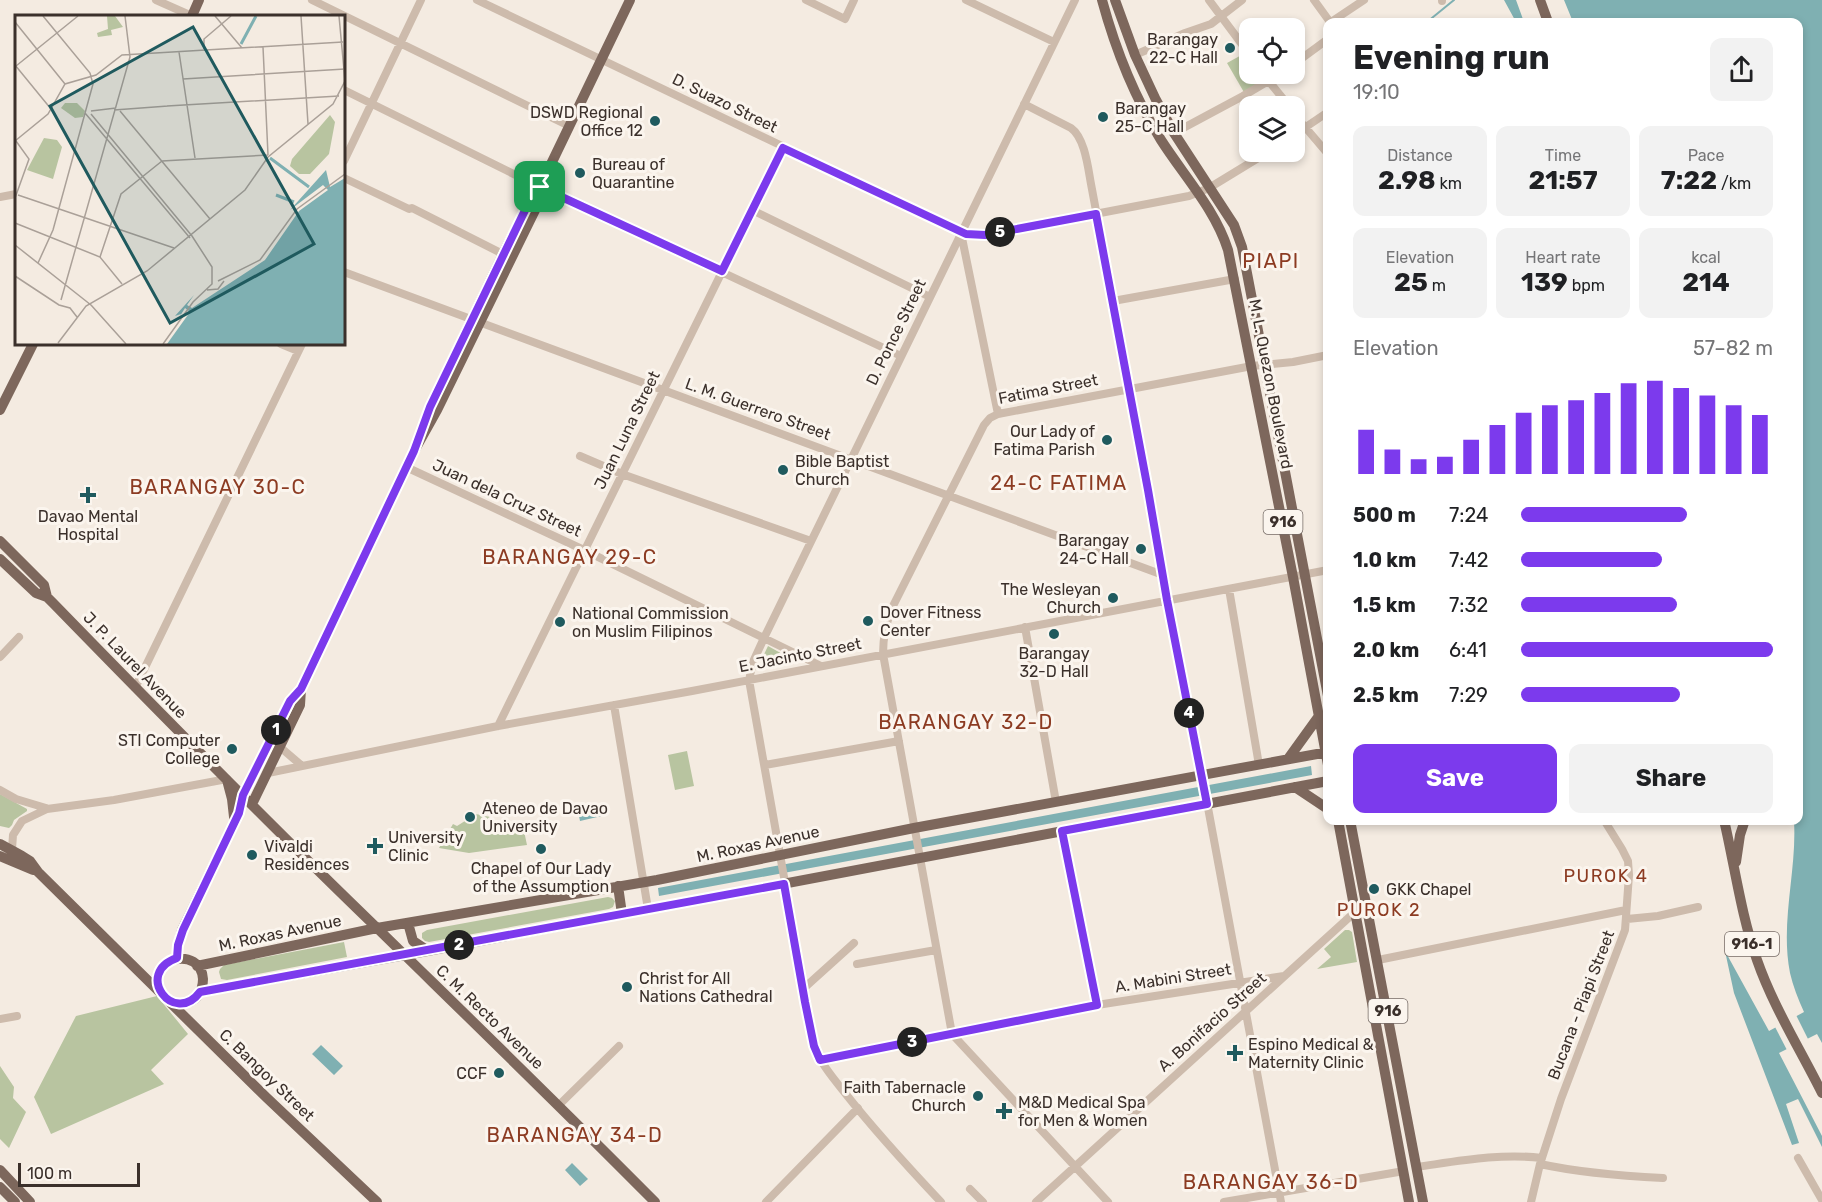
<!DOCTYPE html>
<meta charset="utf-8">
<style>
body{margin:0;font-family:Rubik,sans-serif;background:#f2f2f2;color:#202124;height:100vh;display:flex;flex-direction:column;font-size:22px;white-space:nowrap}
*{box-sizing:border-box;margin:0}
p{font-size:20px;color:#757577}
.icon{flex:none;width:33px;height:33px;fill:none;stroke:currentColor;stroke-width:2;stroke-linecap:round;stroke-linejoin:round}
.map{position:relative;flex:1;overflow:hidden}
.drawer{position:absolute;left:1323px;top:18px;width:480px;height:807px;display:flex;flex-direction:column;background:#fff;border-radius:12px;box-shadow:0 3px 9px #0003}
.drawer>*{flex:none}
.controls{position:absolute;left:1239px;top:18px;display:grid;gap:12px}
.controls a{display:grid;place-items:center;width:66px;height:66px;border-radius:12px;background:#fff;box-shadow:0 3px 9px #0003;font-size:30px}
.scale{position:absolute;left:18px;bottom:15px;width:122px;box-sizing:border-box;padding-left:6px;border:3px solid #3b302b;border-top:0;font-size:16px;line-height:21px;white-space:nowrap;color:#3b302b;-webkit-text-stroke:4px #fbf5ee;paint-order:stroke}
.pin{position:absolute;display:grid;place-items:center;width:51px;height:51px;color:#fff;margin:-26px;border-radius:12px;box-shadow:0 3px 9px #0006}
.km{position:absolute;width:30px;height:30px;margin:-15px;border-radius:50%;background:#222;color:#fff;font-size:16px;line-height:30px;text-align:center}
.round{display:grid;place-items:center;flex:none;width:63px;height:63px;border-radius:12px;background:#f2f2f2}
.headline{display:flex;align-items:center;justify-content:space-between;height:102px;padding:0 30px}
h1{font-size:33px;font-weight:700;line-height:45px}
.stats{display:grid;grid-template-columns:repeat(3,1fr);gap:9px;height:102px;padding:6px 30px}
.stats div{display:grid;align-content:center;border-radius:12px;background:#f2f2f2;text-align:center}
.stats b{font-size:26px;font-weight:700}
.stats small{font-size:16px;font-weight:400}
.stats p{font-size:16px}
.chart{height:168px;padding:12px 30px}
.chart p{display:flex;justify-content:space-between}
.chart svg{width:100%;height:108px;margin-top:6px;stroke:#7c3aed;stroke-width:6}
.primary-button{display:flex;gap:12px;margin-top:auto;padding:12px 30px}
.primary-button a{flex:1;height:69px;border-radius:12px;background:#7c3aed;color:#fff;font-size:24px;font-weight:700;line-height:69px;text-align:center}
.primary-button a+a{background:#f2f2f2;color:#202124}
ul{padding:0 30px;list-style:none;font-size:20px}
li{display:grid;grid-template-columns:96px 72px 1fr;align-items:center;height:45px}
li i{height:15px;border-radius:8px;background:#7c3aed}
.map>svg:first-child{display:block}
.green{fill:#b8c4a0}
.water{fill:#7fb0b2}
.pier{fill:#f4ebe1}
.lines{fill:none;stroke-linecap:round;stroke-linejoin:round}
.stream{stroke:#7fb0b2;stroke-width:2}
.minor{stroke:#cdbbac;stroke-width:8}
.major{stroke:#7d675c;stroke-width:10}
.route-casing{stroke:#fff;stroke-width:12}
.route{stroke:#7c3aed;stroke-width:8}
.poi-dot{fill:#1f5a5e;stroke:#fbf5ee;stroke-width:2}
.labels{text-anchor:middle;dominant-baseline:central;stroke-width:6;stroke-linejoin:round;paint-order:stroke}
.shield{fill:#fbf5ee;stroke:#756b66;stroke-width:1.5}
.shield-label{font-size:15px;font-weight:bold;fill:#3b302b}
.poi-label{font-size:16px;fill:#3b302b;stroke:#fbf5ee;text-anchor:start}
.street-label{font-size:16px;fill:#3b302b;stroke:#fbf5ee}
.neighbourhood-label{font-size:18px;letter-spacing:1.5px;fill:#8c3b22;stroke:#fbf5ee}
.quarter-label{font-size:20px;letter-spacing:1.5px;fill:#8c3b22;stroke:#fbf5ee}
.inset-river{fill:none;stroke:#7fb0b2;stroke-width:3}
.inset-road{fill:none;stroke:#aaa098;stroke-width:1.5}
.view{fill:#1f5a5e;fill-opacity:0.15;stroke:#1f5a5e;stroke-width:3}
.inset-edge{fill:none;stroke:#3b302b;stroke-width:3}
</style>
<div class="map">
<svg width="1822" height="1202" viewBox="0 0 1822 1202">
<rect width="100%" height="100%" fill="#f4ebe1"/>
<!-- green -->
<path class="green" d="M1247,52l2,4 1,18h10l5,9 -20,11 -18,-31z
M768,646l27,15 -38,8z
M687,751l7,35 -19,4 -7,-35z
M0,794l27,15v2l-13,9 -2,5 -3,3 -9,-2z
M476,814l14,3 6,6 28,8 3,14 -58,8 -30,-5 14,-24 4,2z
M608,897l4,1 3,3 -2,6 -4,2 -180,33 -4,-1 -3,-3v-5l5,-3z
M1345,930h4l3,2 5,30 -40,7 14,-12 -7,-8z
M344,942l3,15 -120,23 -6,-1 -2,-7 1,-3 4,-4z
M157,996l31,38 -37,36 13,14 -113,50 -17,-37 42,-81z
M0,1066l14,21 -1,11 13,14 -17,36 -9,-9z"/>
<!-- water -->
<path class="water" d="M1504,0h12l8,22h-8z
M1564,0h258v1043l-5,-9 -38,19 43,83v11l-24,-48 -12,5 13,39 -7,2 -58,-152 -9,-42 44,80 35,-19c-6,-13 -11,-26 -14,-39 -10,-51 7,-102 4,-152l4,-1v-798h-225z
M1311,766l1,9 -653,121 -1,-8z
M604,807l2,8 -26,6 -2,-10z
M321,1045l22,21 -9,9 -22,-21z
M572,1163l16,16 -8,7 -15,-16z"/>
<!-- pier -->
<path class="pier" d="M1795,1013l14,28 -21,11 -14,-27z"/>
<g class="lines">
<!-- stream -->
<path class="stream" d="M1427,22l27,-22"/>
<!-- minor -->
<path class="minor" d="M156,0l36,16
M312,0l257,126
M477,0l489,234 19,1 204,-39 20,-8 59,-36
M806,0l39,19 9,-19
M966,0l88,42
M1209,0l41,55
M1314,0l16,22
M1442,0v1
M1331,22l33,-22
M1135,55l50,-22 26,-9 31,-24
M1294,64l34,-25
M1263,74l26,32
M344,90l196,97 361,169
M1024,104l47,24c14,10 17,40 20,56l57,306 19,111 39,196 75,405
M1294,114l34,40
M1174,133l69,-37 37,-22
M1294,135l34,-23
M344,161l77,-161
M344,178l65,31 3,-1 91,46
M0,197l16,-3
M752,210l178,87
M961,233l37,181
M344,272l819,303
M1113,301l122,-22
M281,344l17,7
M580,456l42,18 189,67
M406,467l178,83 237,116
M1229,589l30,176
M1025,627l31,175
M0,657l19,-20
M135,688l167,-344
M614,705l34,204
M498,726l285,-578
M280,747l21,18
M765,765l134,-24
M268,773l230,-47 194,-35 636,-121
M0,790l16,9 30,9
M1062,831l35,174
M12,849l1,-14 9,-14 25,-12 67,-9 113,-21
M1627,919l31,-3 40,-9
M1378,960l248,-50
M857,964l79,-14
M803,989l51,-46
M0,1019l17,-3
M952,1034l-69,-380c0,-17 3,-32 10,-48l91,-181 6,-7 8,-4 254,-48 41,-4 35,-7
M952,1034l156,168
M820,1060l277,-55 187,-29
M559,1105l60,-59
M1798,1158l24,42
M1540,1164c41,9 82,12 123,14
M1417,1167c42,-6 83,-14 125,-9
M970,1189l13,13
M766,1202l92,-94
M941,1202c-33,-35 -66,-71 -96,-109 -12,-15 -24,-29 -31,-47l-65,-366 4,-18 11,-24 311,-638
M1036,1202l319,-290
M1224,1202l180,-31
M1531,1202l9,-38 21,-65 64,-169 4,-55 -1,-14 -6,-12 -18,-29"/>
<!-- major -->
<path class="major" d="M1102,0c13,48 33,98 59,140 23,36 54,69 67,110l65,327 35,188
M1115,0l20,55 21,45 18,33 60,92 8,22 86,449
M1540,0l8,22
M192,16l7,-16
M0,410l33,-66
M425,422l5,-15 73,-153 27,-54 10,-13 90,-187
M0,541l44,44 3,12
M0,559l36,34 11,4 6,6c107,110 214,219 324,325 93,91 187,182 278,274
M1288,759l31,-43
M227,780l5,19 2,18
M1295,787l33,22
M252,804l48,-99 1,-16
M1338,820l71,382
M1350,820l73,382
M1724,820c11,47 17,95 33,140 16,46 43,89 65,133
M0,844l22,12 8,5 8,11 229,226 110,104
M0,856l33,14
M1736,862l4,-27 5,-15
M618,886l4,28
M408,923l5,18 15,10
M177,959l1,-14 4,-15 57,-117 4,-18 47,-94 11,-12 112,-236 24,-43 101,-206 2,-17
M197,966l180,-38 280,-48 257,-52 414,-76
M160,991c-15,-34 41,-46 43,-12 0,7 -2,13 -6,18 -7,7 -17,8 -26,5
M200,992l222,-40 906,-171
M0,1170l30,32
M0,1187l15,15"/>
</g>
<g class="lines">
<!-- route casing -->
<g class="route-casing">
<path id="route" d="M783,148l183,86 19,1 111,-21 52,276 19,110 40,204 -145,27 35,174 -277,55 -6,-14 -9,-44 -21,-118 -584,108c-26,35 -67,-19 -23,-34l1,-13 5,-15 56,-117 4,-18 47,-94 11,-12 113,-238 16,-44 100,-207 10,-13 182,84z"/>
</g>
<!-- route -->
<use href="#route" class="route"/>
</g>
<!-- markers -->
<g class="poi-dot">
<circle cx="1230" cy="48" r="6"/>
<circle cx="1103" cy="117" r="6"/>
<circle cx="655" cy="121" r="6"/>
<circle cx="580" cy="173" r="6"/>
<circle cx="1107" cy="440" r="6"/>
<circle cx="783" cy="470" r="6"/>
<path d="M85 486h6v6h6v6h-6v6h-6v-6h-6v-6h6z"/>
<circle cx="1141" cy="549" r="6"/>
<circle cx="1113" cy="598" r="6"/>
<circle cx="868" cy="621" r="6"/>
<circle cx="560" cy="622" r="6"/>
<circle cx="1054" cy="634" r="6"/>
<circle cx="232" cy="749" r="6"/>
<circle cx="470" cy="817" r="6"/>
<path d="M372 837h6v6h6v6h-6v6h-6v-6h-6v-6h6z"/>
<circle cx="541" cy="849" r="6"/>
<circle cx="252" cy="855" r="6"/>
<circle cx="1374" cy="889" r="6"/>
<circle cx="627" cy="987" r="6"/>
<path d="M1232 1044h6v6h6v6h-6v6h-6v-6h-6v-6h6z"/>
<circle cx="499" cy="1073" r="6"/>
<circle cx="978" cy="1096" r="6"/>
<path d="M1001 1102h6v6h6v6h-6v6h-6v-6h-6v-6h6z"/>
</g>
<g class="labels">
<!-- shield labels -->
<g class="shield">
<rect x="1263.5" y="510" width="39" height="24" rx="4.5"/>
<rect x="1725" y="932" width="54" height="24" rx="4.5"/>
<rect x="1368.5" y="999" width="39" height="24" rx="4.5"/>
</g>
<g class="shield-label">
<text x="1283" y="522">916</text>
<text x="1752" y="944">916-1</text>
<text x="1388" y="1011">916</text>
</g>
<!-- poi labels -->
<g class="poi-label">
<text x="1218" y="39" text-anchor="end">Barangay<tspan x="1218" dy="18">22-C Hall</tspan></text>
<text x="1115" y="108">Barangay<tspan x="1115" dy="18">25-C Hall</tspan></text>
<text x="643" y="112" text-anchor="end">DSWD Regional<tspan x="643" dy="18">Office 12</tspan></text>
<text x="592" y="164">Bureau of<tspan x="592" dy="18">Quarantine</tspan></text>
<text x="1095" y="431" text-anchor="end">Our Lady of<tspan x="1095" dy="18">Fatima Parish</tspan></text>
<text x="795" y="461">Bible Baptist<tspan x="795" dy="18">Church</tspan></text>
<text x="88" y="516" text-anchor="middle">Davao Mental<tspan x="88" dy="18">Hospital</tspan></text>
<text x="1129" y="540" text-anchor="end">Barangay<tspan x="1129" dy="18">24-C Hall</tspan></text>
<text x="1101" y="589" text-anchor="end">The Wesleyan<tspan x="1101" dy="18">Church</tspan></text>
<text x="880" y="612">Dover Fitness<tspan x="880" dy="18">Center</tspan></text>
<text x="572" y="613">National Commission<tspan x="572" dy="18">on Muslim Filipinos</tspan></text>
<text x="1054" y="653" text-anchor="middle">Barangay<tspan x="1054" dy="18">32-D Hall</tspan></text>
<text x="220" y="740" text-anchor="end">STI Computer<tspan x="220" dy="18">College</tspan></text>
<text x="482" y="808">Ateneo de Davao<tspan x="482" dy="18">University</tspan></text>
<text x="388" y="837">University<tspan x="388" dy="18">Clinic</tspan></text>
<text x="264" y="846">Vivaldi<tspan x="264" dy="18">Residences</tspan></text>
<text x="541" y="868" text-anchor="middle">Chapel of Our Lady<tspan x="541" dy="18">of the Assumption</tspan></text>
<text x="1386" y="889">GKK Chapel</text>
<text x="639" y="978">Christ for All<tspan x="639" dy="18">Nations Cathedral</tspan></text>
<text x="1248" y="1044">Espino Medical &amp;<tspan x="1248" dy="18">Maternity Clinic</tspan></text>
<text x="487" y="1073" text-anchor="end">CCF</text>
<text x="966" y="1087" text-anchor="end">Faith Tabernacle<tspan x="966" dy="18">Church</tspan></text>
<text x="1018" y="1102">M&amp;D Medical Spa<tspan x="1018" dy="18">for Men &amp; Women</tspan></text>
</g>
<!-- street labels -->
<g class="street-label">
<text transform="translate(725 103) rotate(26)">D. Suazo Street</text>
<text transform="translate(896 332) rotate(-64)">D. Ponce Street</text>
<text transform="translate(1271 384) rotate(79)">M. L. Quezon Boulevard</text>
<text transform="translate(1048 389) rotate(-11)">Fatima Street</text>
<text transform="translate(758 409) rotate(20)">L. M. Guerrero Street</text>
<text transform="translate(627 430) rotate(-64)">Juan Luna Street</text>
<text transform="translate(507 498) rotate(25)">Juan dela Cruz Street</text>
<text transform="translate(800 655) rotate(-11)">E. Jacinto Street</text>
<text transform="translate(135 665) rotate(46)">J. P. Laurel Avenue</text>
<text transform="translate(758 844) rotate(-12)">M. Roxas Avenue</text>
<text transform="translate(280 933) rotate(-12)">M. Roxas Avenue</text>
<text transform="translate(1173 978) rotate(-9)">A. Mabini Street</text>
<text transform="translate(1581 1005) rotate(-69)">Bucana - Piapi Street</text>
<text transform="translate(490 1017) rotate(44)">C. M. Recto Avenue</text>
<text transform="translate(1212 1022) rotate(-42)">A. Bonifacio Street</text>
<text transform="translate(267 1075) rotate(44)">C. Bangoy Street</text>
</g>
<!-- neighbourhood labels -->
<g class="neighbourhood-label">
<text x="1606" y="876">PUROK 4</text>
<text x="1379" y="910">PUROK 2</text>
</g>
<!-- quarter labels -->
<g class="quarter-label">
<text x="1271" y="261">PIAPI</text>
<text x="1059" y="483">24-C FATIMA</text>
<text x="218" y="487">BARANGAY 30-C</text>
<text x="570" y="557">BARANGAY 29-C</text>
<text x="966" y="722">BARANGAY 32-D</text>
<text x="575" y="1135">BARANGAY 34-D</text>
<text x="1271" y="1182">BARANGAY 36-D</text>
</g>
</g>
<!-- overview -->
<g transform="translate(15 15)">
<rect width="330" height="330" fill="#f4ebe1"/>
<path d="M92,1h8l8,11 -12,3 1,5 -14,2 -1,-4 11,-4zM50,88h12l8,8 -2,6 -8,1 -14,-10zM315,100l5,7 -6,32 -19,20h-11l-9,-8 2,-7zM29,123l13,2 5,7 -9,32 -26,-9z" fill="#b8c4a0"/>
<path d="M311,155l4,17 15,-9v166h-178l23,-32 -5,-4 -8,13 4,-7 -6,2 19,-21 -7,10 5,3 73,-48 34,-49 29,-21 -5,-5 -33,25z" fill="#7fb0b2"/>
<path class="inset-river" d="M226,29l15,-28M255,143l39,29M261,180l18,7"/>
<path class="inset-road" d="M200,1l27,32M286,1l7,108M0,7l50,62M248,32l5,108M189,34v-10l27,-23M164,37l16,106M0,50l36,44M1,51l62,-50M168,64l162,-10M152,91l172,-10M99,95l54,-4M76,96l25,-3M105,96l90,108M70,98l105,125M76,99l101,122 20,31v17l-19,18 -30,42M0,126l33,-27 17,-30 31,-9 26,-20 221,-13M147,146l106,-6M3,180l156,53M0,183l14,-39 -13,-18M0,208l85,34 22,27M0,230l76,60M85,242l21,-63 41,-33M23,248l15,-33 40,-146 -3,-11 -47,-57M0,261l44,29 11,3 7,9M203,266l42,-21 37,-51 48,-35M192,275l11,-1 6,-8M46,285l69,-243 -5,-41M76,290l35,39M43,328l28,-37 61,-35 98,-81 23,-33 65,-53 12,-23 -6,-65"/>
<path class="view" d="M178,12l121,217 -144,79 -120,-217z"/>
<rect width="330" height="330" class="inset-edge"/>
</g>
</svg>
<div class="controls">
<a><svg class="icon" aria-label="locate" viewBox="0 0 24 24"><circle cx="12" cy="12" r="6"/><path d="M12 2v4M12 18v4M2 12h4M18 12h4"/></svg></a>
<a><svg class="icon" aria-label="layers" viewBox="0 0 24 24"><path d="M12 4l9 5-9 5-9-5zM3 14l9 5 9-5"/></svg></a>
</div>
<div class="scale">100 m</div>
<div class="pin" style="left:540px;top:187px;background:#1e9e55"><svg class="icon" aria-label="arrive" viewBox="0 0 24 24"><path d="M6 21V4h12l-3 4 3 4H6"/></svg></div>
<b class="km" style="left:276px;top:730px">1</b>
<b class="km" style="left:459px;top:945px">2</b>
<b class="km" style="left:912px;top:1042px">3</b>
<b class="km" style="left:1189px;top:713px">4</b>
<b class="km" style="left:1000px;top:232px">5</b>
<section class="drawer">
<div class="headline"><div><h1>Evening run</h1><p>19:10</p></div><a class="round"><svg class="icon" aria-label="share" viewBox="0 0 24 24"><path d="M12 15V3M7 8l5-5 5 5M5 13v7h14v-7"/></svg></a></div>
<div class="stats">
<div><p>Distance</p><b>2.98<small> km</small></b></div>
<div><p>Time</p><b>21:57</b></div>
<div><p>Pace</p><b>7:22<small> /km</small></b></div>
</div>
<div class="stats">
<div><p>Elevation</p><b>25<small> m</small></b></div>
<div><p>Heart rate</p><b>139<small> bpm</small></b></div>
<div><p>kcal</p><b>214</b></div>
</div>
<div class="chart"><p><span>Elevation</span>57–82 m</p>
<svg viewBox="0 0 160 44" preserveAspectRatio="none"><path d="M5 44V26M15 44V34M25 44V38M35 44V37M45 44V30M55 44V24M65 44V19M75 44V16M85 44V14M95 44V11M105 44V7M115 44V6M125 44V9M135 44V12M145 44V16M155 44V20"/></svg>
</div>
<ul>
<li><b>500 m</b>7:24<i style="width:66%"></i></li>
<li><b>1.0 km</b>7:42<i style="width:56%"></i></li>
<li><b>1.5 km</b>7:32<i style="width:62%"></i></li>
<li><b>2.0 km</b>6:41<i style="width:100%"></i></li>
<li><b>2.5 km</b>7:29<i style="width:63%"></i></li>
</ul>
<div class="primary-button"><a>Save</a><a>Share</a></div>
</section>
</div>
